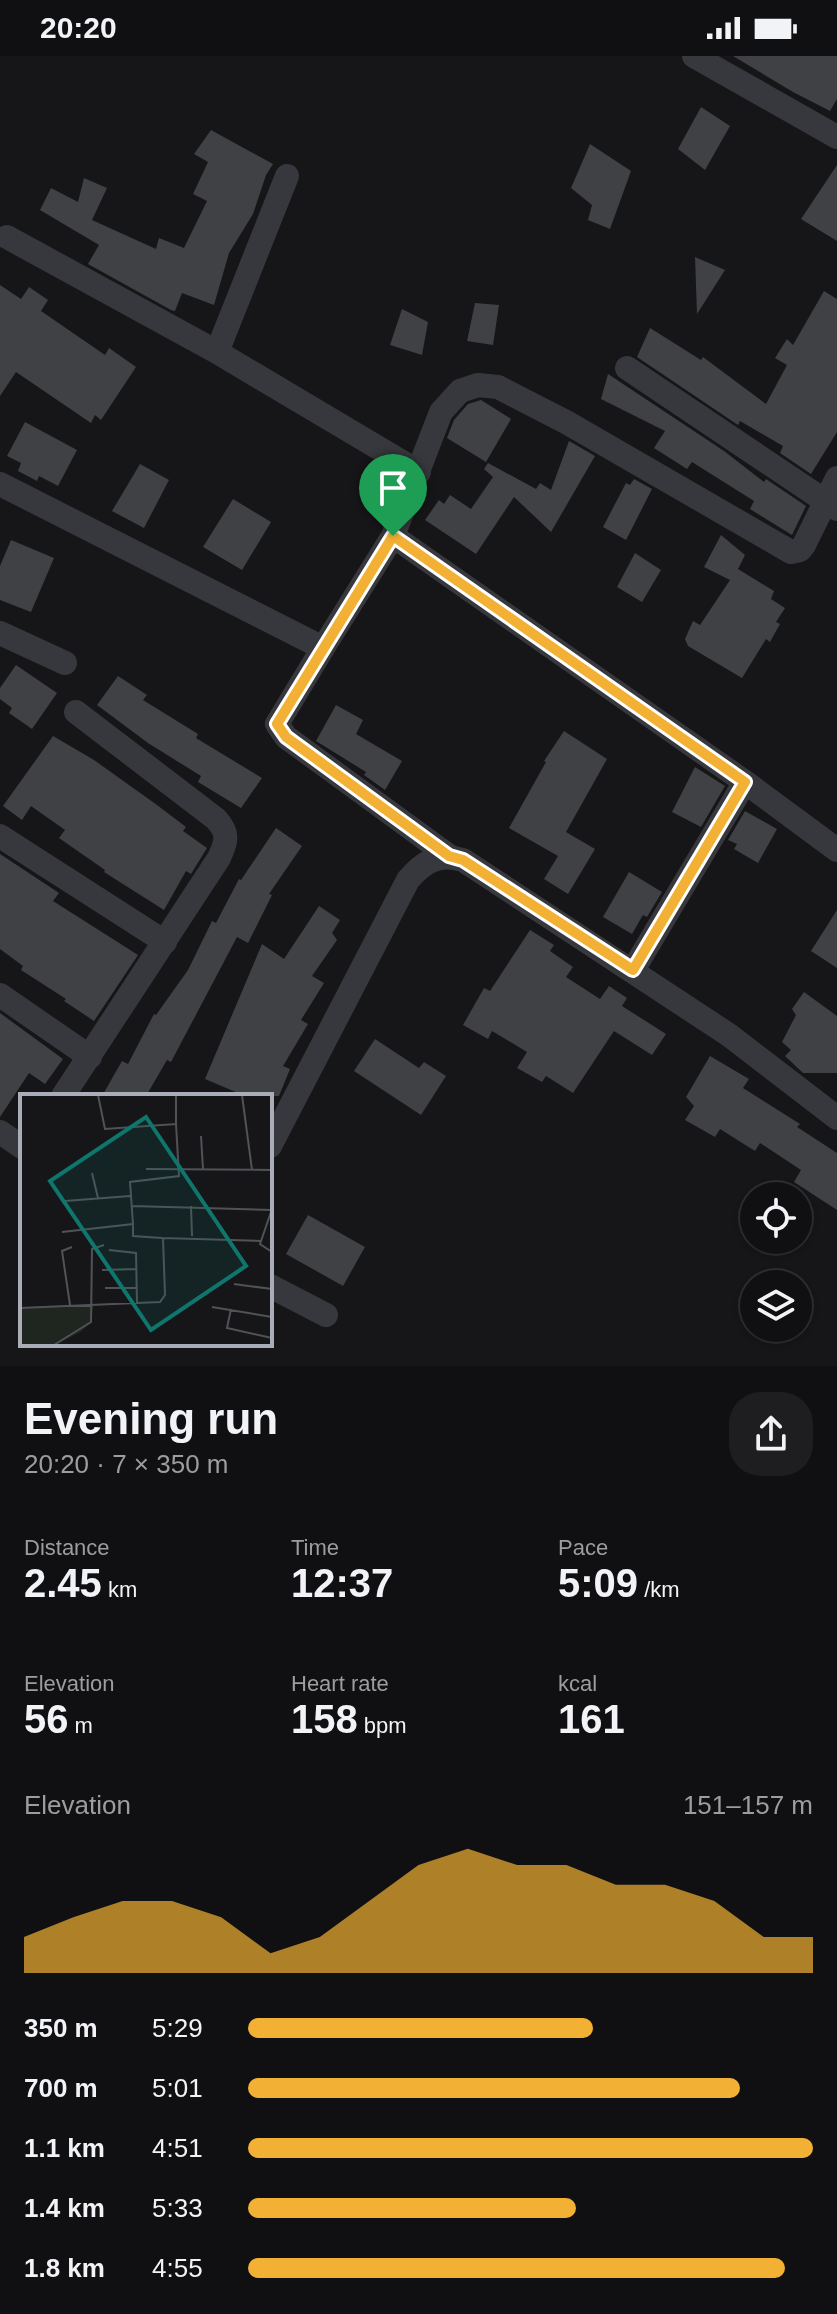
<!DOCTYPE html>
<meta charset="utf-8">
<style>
body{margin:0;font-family:Helvetica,sans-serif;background:#1e1e20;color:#f1f3f6;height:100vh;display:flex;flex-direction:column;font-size:30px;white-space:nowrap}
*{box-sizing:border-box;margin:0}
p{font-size:26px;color:#9c9d9f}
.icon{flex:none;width:44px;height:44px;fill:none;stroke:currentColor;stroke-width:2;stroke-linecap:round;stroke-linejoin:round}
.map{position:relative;height:1310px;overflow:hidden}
.panel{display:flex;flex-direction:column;background:#101012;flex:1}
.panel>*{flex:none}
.controls{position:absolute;left:740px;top:1126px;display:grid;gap:16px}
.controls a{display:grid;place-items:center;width:72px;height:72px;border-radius:50%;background:#101012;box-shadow:0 2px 6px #0004,0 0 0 2px #303032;font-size:40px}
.pin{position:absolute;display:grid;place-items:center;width:68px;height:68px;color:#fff;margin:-82px -34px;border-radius:50% 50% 50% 0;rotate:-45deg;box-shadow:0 0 8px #0007}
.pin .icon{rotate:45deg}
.round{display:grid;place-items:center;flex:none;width:84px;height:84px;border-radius:32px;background:#1e1e20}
.headline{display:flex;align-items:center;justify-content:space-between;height:136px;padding:0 24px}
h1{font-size:44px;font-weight:600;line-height:60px}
.metrics{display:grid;grid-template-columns:repeat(3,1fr);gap:12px;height:136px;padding:8px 24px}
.metrics div{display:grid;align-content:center}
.metrics b{font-size:40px;font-weight:600}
.metrics small{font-size:22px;font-weight:400}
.metrics p{font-size:22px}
.chart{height:224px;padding:16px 24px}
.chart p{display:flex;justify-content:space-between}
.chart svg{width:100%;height:144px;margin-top:8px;fill:#f2b134;opacity:.7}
ul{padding:0 24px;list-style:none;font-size:26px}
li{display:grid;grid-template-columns:128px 96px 1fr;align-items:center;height:60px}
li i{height:20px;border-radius:10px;background:#f2b134}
.status{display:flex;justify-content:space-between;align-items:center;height:56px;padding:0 40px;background:#101012;direction:ltr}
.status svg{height:22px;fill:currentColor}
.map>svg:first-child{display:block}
.building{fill:#404145}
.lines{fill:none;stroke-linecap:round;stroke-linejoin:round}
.minor{stroke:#37383d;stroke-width:24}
.route-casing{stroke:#fff;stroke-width:16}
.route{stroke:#f2b134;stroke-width:10}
.inset-road{fill:none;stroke:#505258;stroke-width:2}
.view{fill:#0f766e;fill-opacity:0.15;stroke:#0f766e;stroke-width:4}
.inset-edge{fill:none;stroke:#a8adb8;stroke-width:4}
</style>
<div class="status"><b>20:20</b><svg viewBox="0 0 49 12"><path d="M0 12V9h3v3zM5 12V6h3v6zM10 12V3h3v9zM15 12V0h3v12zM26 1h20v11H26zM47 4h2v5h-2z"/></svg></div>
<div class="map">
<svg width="837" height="1310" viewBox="0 0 837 1310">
<rect width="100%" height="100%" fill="#161618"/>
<!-- building -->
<path class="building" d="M733,0h104v43l-7,12 -37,-19z
M701,51l29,19 -25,44 -27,-21z
M211,74l62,34 -7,11 -13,39 -24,39 -15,52 -32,-12 -7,18 -4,-1 -83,-46 11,-19 -59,-35 11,-22 27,14 6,-24 23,10 -15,32 64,29 3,-11 25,10 23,-47 -14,-7 15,-32 -14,-8z
M590,88l41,27 -21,58 -22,-9 4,-15 -21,-17z
M837,109v76l-36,-22z
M695,201l30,13 -28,44z
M0,229l21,14 8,-12 19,13 -7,11 64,44 4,-7 27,19 -35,53 -6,-5 -4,8 -75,-51 -16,24z
M824,235l13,8v133l-26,42 -31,-21 3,-7 -43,-25 -2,4 -101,-68 13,-29 51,32 2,-3 63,47 21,-39 -12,-7 12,-19 6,6z
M475,247l24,2 -6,40 -26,-4z
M402,253l26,13 -6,33 -32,-10z
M608,318l116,77 40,31 2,-3 40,27 -14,29 -42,-26 4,-8 -62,-39 -5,7 -33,-21 11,-17 -64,-32z
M481,344l30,19 -25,43 -39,-24 7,-18 14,-16z
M25,366l52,28 -19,36 -19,-10 -2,5 -19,-10 3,-8 -14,-7z
M569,385l26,15 -44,76 -37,-35 -38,57 -51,-34 14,-20 5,4 6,-9 21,14 22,-32 -9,-8 4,-6 48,26 4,-6 11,7z
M140,408l29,16 -25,48 -32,-17z
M634,423l18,10 -26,51 -23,-13 23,-44 4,2z
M233,443l38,23 -29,48 -39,-23z
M721,479l24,20 -7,14 36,22 -3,8 14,9 -9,14 4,2 -10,18 -4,-3 -24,39 -54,-32 -3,-7 8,-18 7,4 30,-45 -26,-13z
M11,484l43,18 -23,54 -31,-12v-34z
M635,497l26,17 -19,32 -25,-15z
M16,609l41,28 -25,36 -23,-16 3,-5 -12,-9v-11z
M118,620l29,19 -4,5 55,34 -2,4 66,40 -21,30 -43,-26 3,-6 -53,-33 -51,-38z
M336,649l27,15 -7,14 46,27 -17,29 -21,-15 2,-3 -50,-31z
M564,675l43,28 -41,73 29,17 -27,45 -24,-15 14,-23 -49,-28 37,-66 -2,-1z
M53,680l41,24 63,45 29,22 -3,4 24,17 -16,26 -5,-3 -22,39 -60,-38 1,-2 -46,-32 6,-8 -34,-24 -9,14 -19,-14z
M695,711l30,19 -24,41 -29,-15z
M745,755l32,18 -19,34 -24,-14 3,-5 -9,-4z
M276,772l26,18 -33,48 3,1 -24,48 -11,-6 -66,125 -4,-2 -21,36h-44l20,-35 6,3 26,-50 2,1 32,-45 24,-49 4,2 23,-44 2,1z
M0,798l59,39 -6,8 85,54 -44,66 -30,-20 2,-2 -45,-29 2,-4 -23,-17z
M629,816l33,20 -15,25 -4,-2 -11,19 -29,-17z
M319,850l21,14 -8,13 5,7 -25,36 12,7 -23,37 7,4 -25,42 7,3 -11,27h-34l-40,-17 57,-135 22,15z
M837,854v58l-26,-17z
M530,874l24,15 -4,6 23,16 -7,10 34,22 9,-13 18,12 -5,8 44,28 -14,21 -38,-24 -41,62 -27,-17 -4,6 -25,-14 10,-16 -35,-21 -4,8 -25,-14 21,-37 6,3z
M804,936l33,24v57h-34l-18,-17 6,-6 -9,-8 14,-27 -4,-6z
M0,957l63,46 -18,25 -16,-11 -29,44z
M375,983l44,29 5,-6 22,14 -25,39 -67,-44z
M710,1000l39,23 -6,9 57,36 -3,3 40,26v57l-43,-28 7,-12 -41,-27 -5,8 -35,-22 -5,8 -30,-17 9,-14 -8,-9z
M308,1159l57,32 -22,39 -57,-32z"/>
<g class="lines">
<!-- minor -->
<path class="minor" d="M694,0l143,81
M7,181l210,115 202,120
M217,296l70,-176
M627,312l210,141
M0,428l323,164 70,-112 48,-124 19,-21 18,-6 20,2 68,35 225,130 9,-2 4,-5 33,-67
M393,480l352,246 92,68
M0,577l65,30
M323,592l-46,76 9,13 163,119
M0,780l165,106
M633,914l112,-188
M0,939l90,62
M63,1040l156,-238c8,-17 10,-25 -3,-39l-140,-107
M0,1076l22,15
M270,1090l138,-266c16,-19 31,-27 55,-20l266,175 108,83
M270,1230l56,29"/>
</g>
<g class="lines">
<!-- route casing -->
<g class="route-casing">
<path id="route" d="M393,480l352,246 -112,188 -170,-110 -14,-4 -163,-119 -9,-13z"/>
</g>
<!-- route -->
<use href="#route" class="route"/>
</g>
<!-- overview -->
<g transform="translate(20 1038)">
<rect width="252" height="252" fill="#161618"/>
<path d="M74,210l-3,18 -10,10 -27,13h-34v-36z" fill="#1e261f"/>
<path class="inset-road" d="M156,1v29M222,1l10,75M181,42l2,33M126,75l126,1M72,79l6,25M45,107l65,-5M112,112l139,4M171,112l1,30M252,115l-12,35 12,8M113,130v12l29,2M42,138l71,-8 -3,-42 49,-6 -3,-52 -71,5 -7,-34M89,156l27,3 1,50M82,176l35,-1M214,190l38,5M85,194h32M50,211l-8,-54 10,-4M192,213l60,10M0,214l140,-6 5,-7 -2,-57 98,3M211,215l-4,19 45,10M34,251l37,-23 1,-73 12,-4"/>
<path class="view" d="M126,23l100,149 -95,64 -101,-149z"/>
<rect width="252" height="252" class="inset-edge"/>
</g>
</svg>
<div class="controls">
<a><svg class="icon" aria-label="locate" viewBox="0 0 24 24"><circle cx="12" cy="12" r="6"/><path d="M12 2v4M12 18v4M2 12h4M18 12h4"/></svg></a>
<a><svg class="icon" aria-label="layers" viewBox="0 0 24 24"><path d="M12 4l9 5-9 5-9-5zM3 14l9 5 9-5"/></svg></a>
</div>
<div class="pin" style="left:393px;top:480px;background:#1e9e55"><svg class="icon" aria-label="arrive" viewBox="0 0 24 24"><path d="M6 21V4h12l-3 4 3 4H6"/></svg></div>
</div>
<section class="panel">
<div class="headline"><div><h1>Evening run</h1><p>20:20 · 7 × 350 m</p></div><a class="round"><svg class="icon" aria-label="share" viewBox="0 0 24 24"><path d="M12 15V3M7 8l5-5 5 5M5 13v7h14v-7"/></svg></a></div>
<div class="metrics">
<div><p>Distance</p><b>2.45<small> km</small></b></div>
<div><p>Time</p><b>12:37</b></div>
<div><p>Pace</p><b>5:09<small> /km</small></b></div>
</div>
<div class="metrics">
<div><p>Elevation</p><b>56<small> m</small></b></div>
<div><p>Heart rate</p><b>158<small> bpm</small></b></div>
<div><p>kcal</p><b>161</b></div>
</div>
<div class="chart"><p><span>Elevation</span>151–157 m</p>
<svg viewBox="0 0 160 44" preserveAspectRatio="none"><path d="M0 44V33L10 27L20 22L30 22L40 27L50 38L60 33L70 22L80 11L90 6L100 11L110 11L120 17L130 17L140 22L150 33L160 33V44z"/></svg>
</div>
<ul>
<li><b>350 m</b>5:29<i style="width:61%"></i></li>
<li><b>700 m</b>5:01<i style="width:87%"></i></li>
<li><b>1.1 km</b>4:51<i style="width:100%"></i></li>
<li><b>1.4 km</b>5:33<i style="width:58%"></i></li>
<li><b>1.8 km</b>4:55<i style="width:95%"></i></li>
</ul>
</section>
